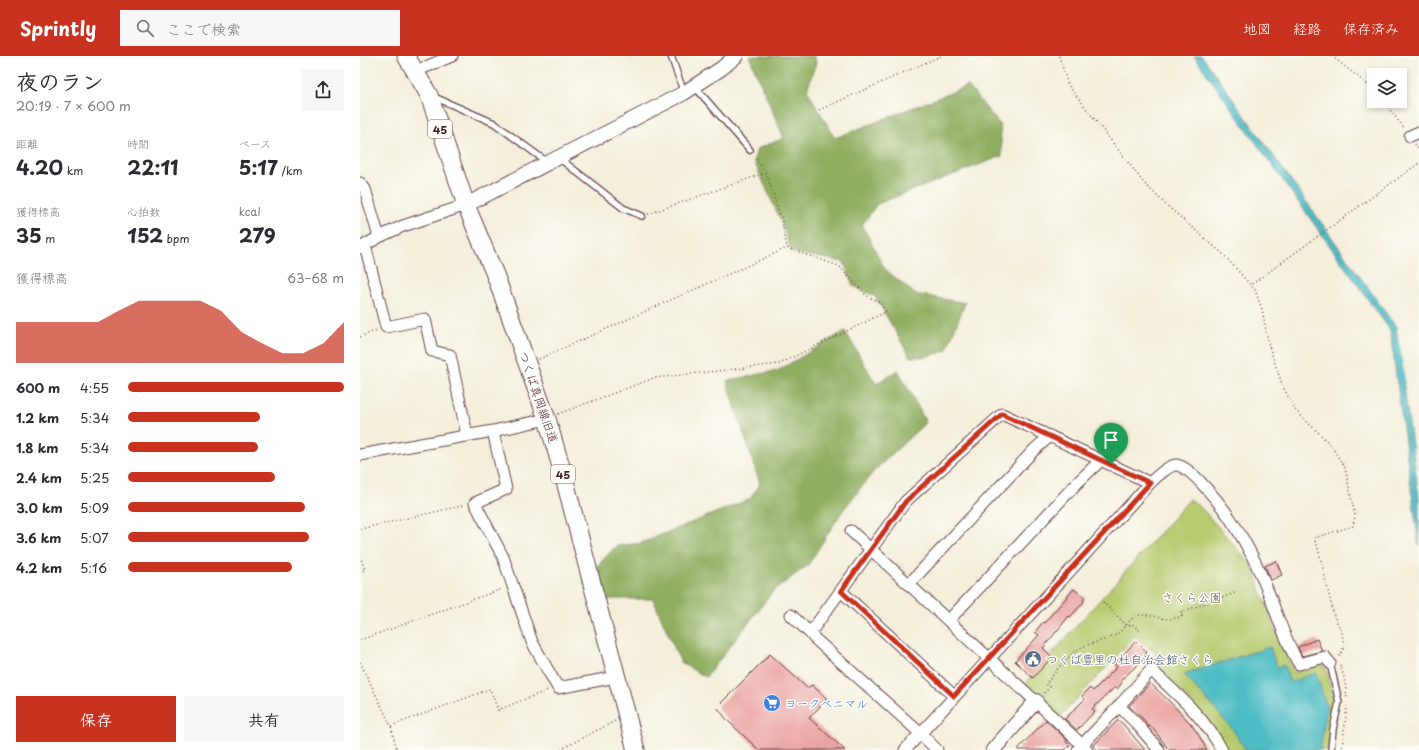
<!DOCTYPE html>
<html lang="ja">
<meta charset="utf-8">
<style>
body{margin:0;font-family:"Playpen Sans","Klee One",sans-serif;background:#f7f7f7;color:#2b2b33;height:100vh;display:flex;flex-direction:column;font-size:15px;white-space:nowrap}
*{box-sizing:border-box;margin:0}
p{font-size:13px;color:#7c7c81}
.icon{flex:none;width:22px;height:22px;fill:none;stroke:currentColor;stroke-width:2;stroke-linecap:round;stroke-linejoin:round}
.map{position:relative;flex:1;overflow:hidden}
.drawer{display:flex;flex-direction:column;background:#fff;width:360px}
.drawer>*{flex:none}
.controls{position:absolute;left:1007px;top:12px;display:grid;gap:8px}
.controls a{display:grid;place-items:center;width:40px;height:40px;border-radius:0px;background:#fff;box-shadow:0 2px 6px #0003;font-size:20px}
.pin{position:absolute;display:grid;place-items:center;width:34px;height:34px;color:#fff;margin:-41px -17px;border-radius:50% 50% 50% 0;rotate:-45deg;box-shadow:0 0 4px #0007}
.pin .icon{rotate:45deg}
.round{display:grid;place-items:center;flex:none;width:42px;height:42px;border-radius:0px;background:#f7f7f7}
.overview{display:flex;align-items:center;justify-content:space-between;height:68px;padding:0 16px}
h1{font-size:22px;font-weight:700;line-height:30px}
.stats{display:grid;grid-template-columns:repeat(3,1fr);gap:6px;height:68px;padding:4px 16px}
.stats div{display:grid;align-content:center}
.stats b{font-size:20px;font-weight:700}
.stats small{font-size:11px;font-weight:400}
.stats p{font-size:11px}
.chart{height:112px;padding:8px 16px}
.chart p{display:flex;justify-content:space-between}
.chart svg{width:100%;height:72px;margin-top:4px;fill:#c8321e;opacity:.7}
.primary-button{display:flex;gap:8px;margin-top:auto;padding:8px 16px}
.primary-button a{flex:1;height:46px;border-radius:0px;background:#c8321e;color:#fff;font-size:16px;font-weight:700;line-height:46px;text-align:center}
.primary-button a+a{background:#f7f7f7;color:#2b2b33}
ul{padding:0 16px;list-style:none;font-size:13px}
li{display:grid;grid-template-columns:64px 48px 1fr;align-items:center;height:30px}
li i{height:10px;border-radius:5px;background:#c8321e}
header{display:flex;align-items:center;gap:24px;box-sizing:border-box;height:56px;padding:0 20px;background:#c8321e;color:#fff}
header strong{font-size:19px}
nav{display:flex;gap:22px;margin-inline-start:auto;font-size:14px}
.search{width:280px;height:36px;background:#f7f7f7;display:flex;align-items:center;gap:10px;box-sizing:border-box;padding:0 14px;border-radius:0px;color:#7c7c81;font-size:15px}
main{display:flex;flex:1;min-height:0}
.map>svg:first-child{display:block}
.green{fill:#b6ca6e;stroke:#80744c}
.forest{fill:#90ae61;stroke:#6d6646}
.water{fill:#4dbcc4;stroke:#4c6e78}
.lines{fill:none;stroke-linecap:round;stroke-linejoin:round}
.stream{stroke:#4dbcc4;stroke-width:3}
.building{fill:#eaa4a3}
.service-casing{stroke:#643e45;stroke-width:8}
.minor-casing{stroke:#643e45;stroke-width:13}
.tertiary-casing{stroke:#643e45;stroke-width:16}
.primary-casing{stroke:#643e45;stroke-width:19}
.path{stroke:#643e45;stroke-width:1.5;stroke-dasharray:1 3;stroke-linecap:butt}
.service{stroke:#fff;stroke-width:5.5}
.minor{stroke:#fff;stroke-width:11}
.tertiary{stroke:#fff;stroke-width:14}
.primary{stroke:#fff;stroke-width:17}
.route-casing{stroke:#fff;stroke-width:8}
.route{stroke:#c8321e;stroke-width:5}
.labels{text-anchor:middle;dominant-baseline:central;stroke-width:3;stroke-linejoin:round;paint-order:stroke}
.shield{fill:#fdfcf7;stroke:#806168;stroke-width:1}
.shield-label{font-size:11px;font-weight:bold;fill:#4a1f2b}
.street-label{font-size:12px;fill:#4a1f2b;stroke:#fdfcf7}
.park-label{font-size:12px;fill:#6a523f;stroke:#fdfcf7}
.service-label{font-size:12px;fill:#4e5e75;stroke:#fdfcf7;text-anchor:start}
.shop-label{font-size:12px;fill:#366cbe;stroke:#fdfcf7;text-anchor:start}
</style>
<header>
<strong>Sprintly</strong>
<div class="search"><svg class="icon" aria-label="search" viewBox="0 0 24 24"><circle cx="10" cy="10" r="6"/><path d="M15 15l6 6"/></svg>ここで検索</div>
<nav><a>地図</a><a>経路</a><a>保存済み</a></nav>
</header>
<main>
<section class="drawer">
<div class="overview"><div><h1>夜のラン</h1><p>20:19 · 7 × 600 m</p></div><a class="round"><svg class="icon" aria-label="share" viewBox="0 0 24 24"><path d="M12 15V3M7 8l5-5 5 5M5 13v7h14v-7"/></svg></a></div>
<div class="stats">
<div><p>距離</p><b>4.20<small> km</small></b></div>
<div><p>時間</p><b>22:11</b></div>
<div><p>ペース</p><b>5:17<small> /km</small></b></div>
</div>
<div class="stats">
<div><p>獲得標高</p><b>35<small> m</small></b></div>
<div><p>心拍数</p><b>152<small> bpm</small></b></div>
<div><p>kcal</p><b>279</b></div>
</div>
<div class="chart"><p><span>獲得標高</span>63–68 m</p>
<svg viewBox="0 0 160 44" preserveAspectRatio="none"><path d="M0 44V19L10 19L20 19L30 19L40 19L50 12L60 6L70 6L80 6L90 6L100 12L110 25L120 32L130 38L140 38L150 32L160 19V44z"/></svg>
</div>
<ul>
<li><b>600 m</b>4:55<i style="width:100%"></i></li>
<li><b>1.2 km</b>5:34<i style="width:61%"></i></li>
<li><b>1.8 km</b>5:34<i style="width:60%"></i></li>
<li><b>2.4 km</b>5:25<i style="width:68%"></i></li>
<li><b>3.0 km</b>5:09<i style="width:82%"></i></li>
<li><b>3.6 km</b>5:07<i style="width:84%"></i></li>
<li><b>4.2 km</b>5:16<i style="width:76%"></i></li>
</ul>
<div class="primary-button"><a>保存</a><a>共有</a></div>
</section>
<div class="map">
<svg width="1059" height="694" viewBox="0 0 1059 694">
<rect width="100%" height="100%" fill="#fdfcf7"/>
<filter id="ink" filterUnits="userSpaceOnUse"><feTurbulence type="fractalNoise" baseFrequency=".025" numOctaves="2"/><feDisplacementMap in="SourceGraphic" scale="8" xChannelSelector="R" yChannelSelector="G"/><feConvolveMatrix kernelMatrix="1 2 1 2 8 2 1 2 1" color-interpolation-filters="sRGB"/></filter>
<filter id="wash" filterUnits="userSpaceOnUse"><feTurbulence type="fractalNoise" baseFrequency=".012" numOctaves="4" result="noise"/><feDisplacementMap in="SourceGraphic" scale="16" xChannelSelector="R" yChannelSelector="G"/><feGaussianBlur stdDeviation="0.9" result="paint"/><feColorMatrix in="noise" values="0 0 0 0 0 0 0 0 0 0 0 0 0 0 0 0 0 1.4 0 .05"/><feComposite in="paint" operator="in"/></filter>
<g filter="url(#wash)">
<rect width="100%" height="100%" fill="#f4efdb"/>
<!-- green -->
<path class="green" d="M830,443l13,11 49,56 23,62 19,45 28,-9 4,4 10,39 -5,20 -3,23h-101l-41,-53 -30,-32v-11l-21,-18 -76,82 -35,-33z"/>
<!-- forest -->
<path class="forest" d="M389,0h65l2,6 -9,28 28,48 133,-52 32,39 2,31 -125,48 -15,21 23,44 30,25 50,9 -19,48 -21,6h-15l-35,-61 -22,-10 -9,-24 -53,-10 -8,-26 -29,-65 3,-12 27,-11z
M485,275l31,53 22,-14 28,52 -53,50 -32,41 -33,52 -35,26 -24,31 -43,55 -25,-14 -28,-64h-62l-8,-18 33,-35 25,-3 109,-44 10,-15 -33,-103 52,-11z"/>
<!-- water -->
<path class="water" d="M834,0h8l194,271 23,171v48l-29,-216z
M910,591l7,20 7,-2 6,17 26,-9 11,35 -7,42h-74l-13,-20 -49,-56z"/>
<g class="lines">
<!-- stream -->
<path class="stream" d="M1038,288l6,38"/>
</g>
<g id="blocks">
<!-- building -->
<path class="building" d="M916,505l6,14 -11,5 -6,-14z
M714,533l11,9 -2,3 1,1 -14,15 -1,-1 -26,32 9,9 -19,21 -18,-17 24,-26 -4,-3 8,-10 1,1z
M957,583l5,12 -20,5 -4,-9z
M776,585l11,11 -2,2 2,2 -26,24 1,3 -5,6 -2,-2 -23,22 3,2 -18,19 -12,-11 20,-20 -3,-3 8,-8 3,3 24,-24 -3,-3z
M410,598l37,34 5,-3 15,14 -18,19 36,32h-86l-31,-29 -11,-14z
M790,627l20,19 21,22 7,10 9,16h-38l-18,-24 -2,1 -5,-7 -15,-14z
M686,664l21,20 -1,2 4,3 -5,5h-48z
M758,664l5,4 22,26h-47l-5,-4z"/>
</g>
</g>
<g filter="url(#ink)">
<use href="#blocks" fill-opacity="0" stroke="#643e45" stroke-width="1"/>
<g class="lines">
<!-- service casing -->
<g class="service-casing">
<path id="service" d="M311,0l13,37
M335,31l55,63
M74,41l60,26 53,39
M199,102l64,50 19,8
M970,607l9,39 -6,27 -2,21"/>
</g>
<!-- minor casing -->
<g class="minor-casing">
<path id="minor" d="M56,15l36,-15
M1050,80l9,-4
M0,127l5,6 14,48
M5,189l21,82 39,-8 7,32 18,4 17,80
M0,192l19,-11 24,-11 63,-21
M133,375l13,58 -31,14 28,54 29,85 26,46 58,-11
M0,399l133,-24 54,-12
M790,427c5,-5 20,-19 27,-18 9,2 21,14 27,21 27,28 48,66 63,103 10,25 18,52 32,75l26,-7 5,6
M491,475l207,191 24,23 -4,5
M549,528l125,-134 16,-14
M481,535l113,105
M431,559l19,18
M589,564l127,-136 25,-24
M759,650l32,-36c26,24 54,48 71,80
M545,694c82,-88 164,-178 245,-267l-148,-69 -96,87 -96,132 4,5 106,95 17,17
M727,694l-5,-5 37,-39 18,18 22,26"/>
</g>
<!-- tertiary casing -->
<g class="tertiary-casing">
<path id="tertiary" d="M106,149l218,-112 38,-25 14,-12
M633,694l43,-49"/>
</g>
<!-- primary casing -->
<g class="primary-casing">
<path id="primary" d="M46,0l23,39 37,110 30,72 51,142 15,51 74,280"/>
</g>
<!-- path -->
<path class="path" d="M699,0l9,29 76,98 21,21 57,49 33,37 7,19 7,37 14,41 13,24 34,33 15,24 10,48 -2,10 -39,12 5,14 15,64 8,17 2,14 -5,10
M972,0l42,34
M1023,45l21,27
M459,54l122,-54
M1055,88l4,7
M288,158l117,-41
M892,228l167,-121
M0,281l17,-7
M179,303l248,-111
M198,358l96,-36 125,-14 107,-52 -6,-10 -13,-6 -28,-30 -52,-18 -6,-31 -15,-44 -11,-17
M0,473l105,-24
M0,500l5,14 -5,1
M743,546l23,23 2,1 4,-2 8,7
M0,584l142,-51
M0,606l31,64 6,24
M980,609l4,12 3,21
M684,637l6,-6 -4,-3c10,-13 21,-29 36,-37 11,-5 25,-6 35,-13 7,-5 14,-18 23,-19 17,-2 22,9 42,1l-1,-4 54,-19
M31,670l99,-37 8,21 50,-20
M201,694l6,-4 48,-25
M982,694l5,-44"/>
<!-- service -->
<use href="#service" class="service"/>
<!-- minor -->
<use href="#minor" class="minor"/>
<!-- tertiary -->
<use href="#tertiary" class="tertiary"/>
<!-- primary -->
<use href="#primary" class="primary"/>
</g>
</g>
<g class="lines" filter="url(#ink)">
<!-- route casing -->
<g class="route-casing">
<path id="route" d="M642,358l148,69 -196,213 -113,-105 65,-90z"/>
</g>
<!-- route -->
<use href="#route" class="route"/>
</g>
<!-- icons -->
<defs>
<g id="civic-disc" transform="scale(0.9)"><circle r="9.5" fill="#5c6f8a" stroke="#fdfcf7"/><path d="M-.6-6.5H3V-4.5H.6V-3L4-1V1h2V6H-6V1h2V-1L-.6-3ZM-1.2 2.5V6h2.4V2.5Z" fill="#fff"/></g>
<g id="supermarket-disc" transform="scale(0.9)"><circle r="9.5" fill="#3f7fe0" stroke="#fdfcf7"/><path d="M-6-5.5h2.5l.6 2H6L4.5 2H-2.5L-4.4-4H-6ZM-1.5 3.2a1.3 1.3 0 1 0 .1 0ZM3 3.2a1.3 1.3 0 1 0 .1 0Z" fill="#fff"/></g>
</defs>
<g fill-rule="evenodd">
<use href="#civic-disc" x="673" y="603"/>
<use href="#supermarket-disc" x="412" y="647"/>
</g>
<g class="labels">
<!-- shield labels -->
<g class="shield">
<rect x="68" y="64" width="24" height="18" rx="3"/>
<rect x="191" y="409" width="24" height="18" rx="3"/>
</g>
<g class="shield-label">
<text x="80" y="73">45</text>
<text x="203" y="418">45</text>
</g>
<!-- street labels -->
<g class="street-label">
<text transform="translate(179 341) rotate(71)">つくば真岡線旧道</text>
</g>
<!-- park labels -->
<g class="park-label">
<text x="832" y="541">さくら公園</text>
</g>
<!-- service labels -->
<g class="service-label">
<text x="686" y="603">つくば豊里の杜自治会館さくら</text>
</g>
<!-- shop labels -->
<g class="shop-label">
<text x="425" y="647">ヨークベニマル</text>
</g>
</g>
</svg>
<div class="controls">
<a><svg class="icon" aria-label="layers" viewBox="0 0 24 24"><path d="M12 4l9 5-9 5-9-5zM3 14l9 5 9-5"/></svg></a>
</div>
<div class="pin" style="left:751px;top:408px;background:#1e9e55"><svg class="icon" aria-label="arrive" viewBox="0 0 24 24"><path d="M6 21V4h12l-3 4 3 4H6"/></svg></div>
</div>
</main>
